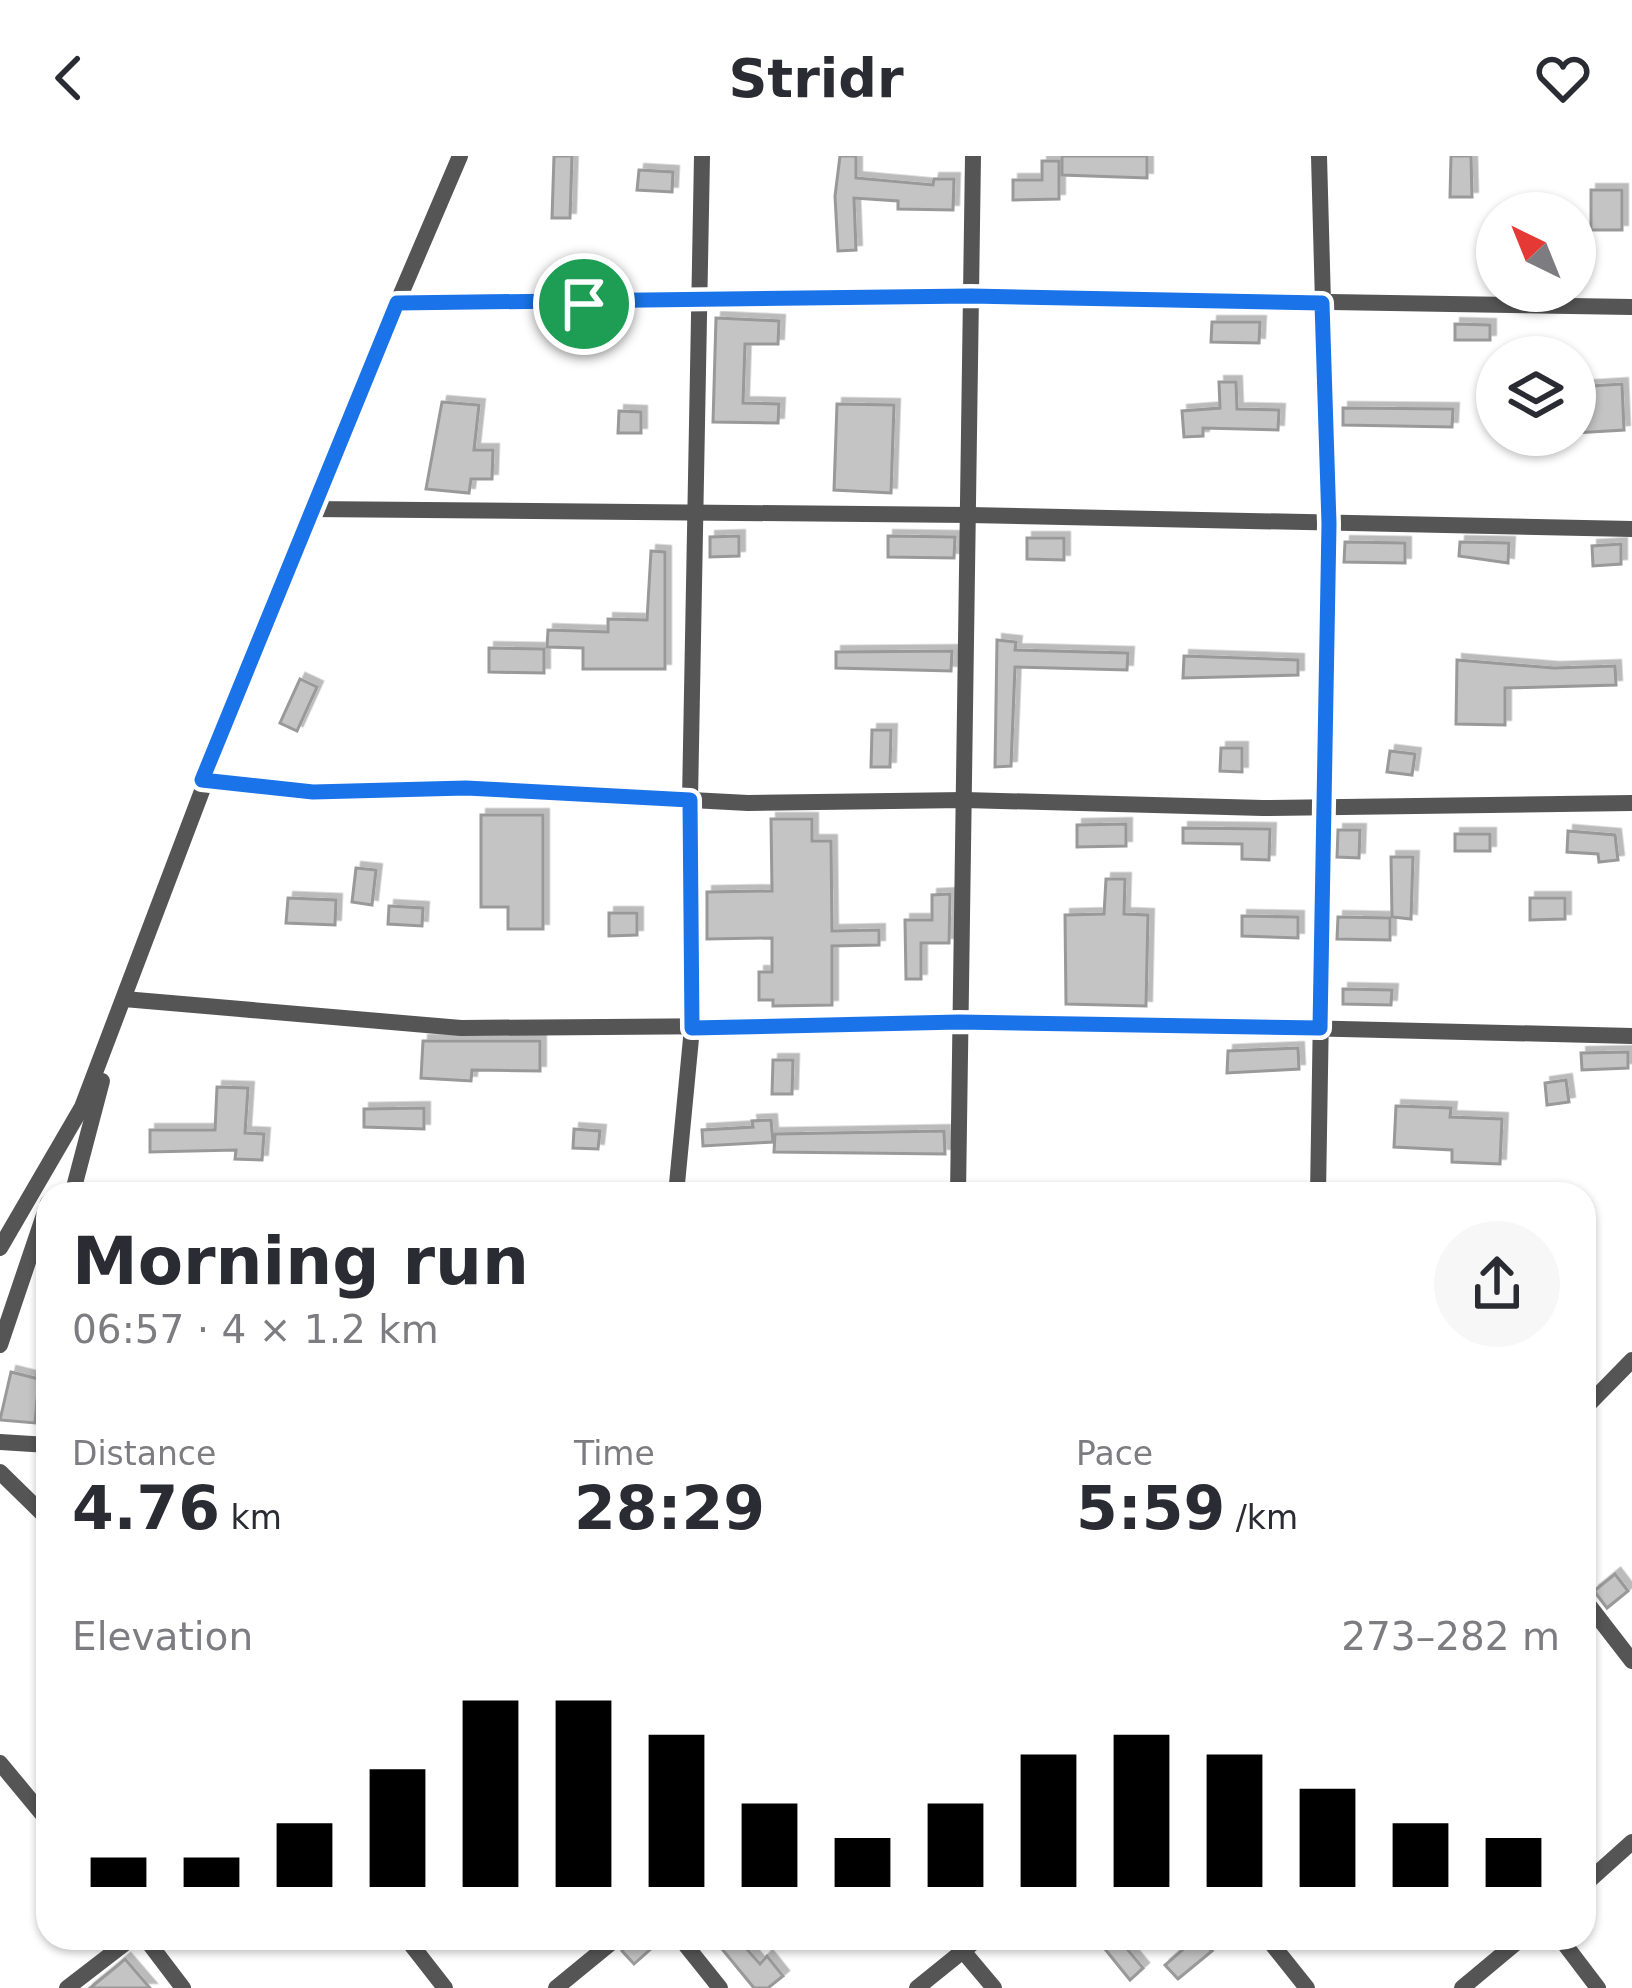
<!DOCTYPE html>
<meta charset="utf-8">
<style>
:root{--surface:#fff;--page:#f7f7f7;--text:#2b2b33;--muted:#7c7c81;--accent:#000}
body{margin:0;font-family:"DejaVu Sans",sans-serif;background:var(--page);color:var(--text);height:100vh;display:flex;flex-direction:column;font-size:45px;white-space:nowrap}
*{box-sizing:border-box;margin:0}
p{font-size:39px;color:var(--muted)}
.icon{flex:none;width:66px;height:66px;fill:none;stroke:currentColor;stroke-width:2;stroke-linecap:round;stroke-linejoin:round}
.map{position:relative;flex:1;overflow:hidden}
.sheet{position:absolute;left:36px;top:1026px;width:1560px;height:768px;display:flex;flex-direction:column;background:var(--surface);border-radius:36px;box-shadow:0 3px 9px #0004}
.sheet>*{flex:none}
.needle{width:78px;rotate:317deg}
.buttons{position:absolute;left:1476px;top:36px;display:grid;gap:24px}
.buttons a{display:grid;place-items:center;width:120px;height:120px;border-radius:50%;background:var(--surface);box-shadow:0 3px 9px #0004;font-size:60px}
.pin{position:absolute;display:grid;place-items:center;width:102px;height:102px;color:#fff;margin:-51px;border:6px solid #fff;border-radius:50%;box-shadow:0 3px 12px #0007}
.round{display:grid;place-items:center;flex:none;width:126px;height:126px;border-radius:63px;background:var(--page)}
.overview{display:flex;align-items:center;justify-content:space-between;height:204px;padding:0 36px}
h1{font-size:66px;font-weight:600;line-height:90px}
.stats{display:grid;grid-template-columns:repeat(3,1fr);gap:18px;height:204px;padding:12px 36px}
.stats div{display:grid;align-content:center}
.stats b{font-size:60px;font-weight:600}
.stats small{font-size:33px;font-weight:400}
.stats p{font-size:33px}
.chart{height:336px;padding:24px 36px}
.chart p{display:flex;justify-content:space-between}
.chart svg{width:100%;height:216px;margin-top:12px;stroke:var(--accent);stroke-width:6}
header{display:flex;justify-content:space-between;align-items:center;height:156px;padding:0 36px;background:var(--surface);font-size:54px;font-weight:600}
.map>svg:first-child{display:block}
.building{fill:#c4c4c4;stroke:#999;stroke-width:3;filter:url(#shadow)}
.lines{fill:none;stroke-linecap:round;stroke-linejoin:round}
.minor{stroke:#555;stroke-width:16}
.route-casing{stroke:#fff;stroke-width:24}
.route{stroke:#1a73e8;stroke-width:15}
</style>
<header><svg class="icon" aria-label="back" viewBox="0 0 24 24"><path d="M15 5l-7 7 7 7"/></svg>Stridr<svg class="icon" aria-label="heart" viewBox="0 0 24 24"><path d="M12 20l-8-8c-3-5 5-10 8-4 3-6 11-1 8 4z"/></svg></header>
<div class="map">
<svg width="1632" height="1832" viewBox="0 0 1632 1832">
<defs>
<filter id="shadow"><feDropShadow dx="5.5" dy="-5.5" stdDeviation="0" flood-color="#0004"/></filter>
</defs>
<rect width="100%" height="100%" fill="#fff"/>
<g class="building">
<path d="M554,0H572L570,62H552Z"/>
<path d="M840,0H856V22L933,29L934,23H954L953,54L898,53V45L854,42L856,94L838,95L835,40Z"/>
<path d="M1062,0H1147V22L1062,19Z"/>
<path d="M1451,0H1471L1472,41H1450Z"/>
<path d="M1042,5H1059V43L1013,44V24H1042Z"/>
<path d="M639,14L673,16L672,36L637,34Z"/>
<rect x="1591" y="34" width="31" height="40"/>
<path d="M716,162L779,165L778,188H745L743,247L779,248L778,267L713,266Z"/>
<path d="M1212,166H1260L1259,187L1211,186Z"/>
<path d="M1455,168L1490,169V184H1455Z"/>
<path d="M1219,226H1236L1237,253L1279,254L1278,274L1203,272V280L1184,281L1182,255L1220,252Z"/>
<path d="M1622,228L1624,274L1575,277V231Z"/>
<path d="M442,246L479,249L474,294H493L492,323H471L469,337L426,333Z"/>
<path d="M837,248L894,249L891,337L834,334Z"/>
<path d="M1343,252L1453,253L1452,271L1343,269Z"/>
<path d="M619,255L641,256V277H618Z"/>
<path d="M739,380V400L710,401V381Z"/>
<path d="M888,380L955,381L954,402L888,401Z"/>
<path d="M1027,382H1064V404L1027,403Z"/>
<path d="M1345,386L1405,387V407L1344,406Z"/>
<path d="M1460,386L1509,387L1508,407L1459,400Z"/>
<path d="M1621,388V408L1593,410L1592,390Z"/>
<path d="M651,395L665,396V513H583V492L547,491L548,474L608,476V463L647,464Z"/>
<path d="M997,484L1016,486L1015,494L1128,497L1127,514L1015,511L1011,610L995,611Z"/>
<path d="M489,492L544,493V517L489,516Z"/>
<path d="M952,495L951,515L836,512V496Z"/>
<path d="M1184,500L1298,504V519L1183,522Z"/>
<path d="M1457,504L1554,512L1615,510L1616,529L1505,532V569L1456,568Z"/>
<path d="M300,523L317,531L297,575L280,567Z"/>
<path d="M872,574H891L890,611H871Z"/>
<path d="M1221,592H1242V616L1220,615Z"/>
<path d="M1390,595L1415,598L1412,619L1387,616Z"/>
<path d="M481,659H543V773H508V751H481Z"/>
<path d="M771,663H812V685H831L832,775L879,774V789L832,790V849L773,850V844H759V816H772V782L707,783V736L772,735Z"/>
<path d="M1126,668V690L1077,691V669Z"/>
<path d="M1183,672L1270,673L1269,704L1242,703V688L1183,687Z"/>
<path d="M1338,674H1360L1359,702L1337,701Z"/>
<path d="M1568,675L1615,679L1618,704L1599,706L1598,698L1567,696Z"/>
<rect x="1455" y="678" width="35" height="17"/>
<path d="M1391,701H1413L1411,763L1392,761Z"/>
<path d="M356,712L376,714L372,749L352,746Z"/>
<path d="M1106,723H1125L1124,758L1148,759L1146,850L1066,848L1065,759L1104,758Z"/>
<path d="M950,738L949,787H921V823H906L905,764H932V739Z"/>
<path d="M288,742L336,744L335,769L286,767Z"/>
<path d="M1530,742H1565V763L1530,764Z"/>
<path d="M389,750L423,752L422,770L388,768Z"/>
<path d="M609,757H637V779L609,780Z"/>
<path d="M1242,760L1298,761V782L1242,780Z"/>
<path d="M1338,761L1390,762V784L1337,783Z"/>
<path d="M1343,833L1392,834L1391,849L1343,848Z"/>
<path d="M423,885H540V915L472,914L471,925L421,922Z"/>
<path d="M1298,892L1299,913L1227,917L1228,895Z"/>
<path d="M1628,896V912L1582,914L1581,897Z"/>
<path d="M773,904H793L792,938H772Z"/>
<path d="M1566,924L1569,946L1547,949L1545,927Z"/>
<path d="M217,931L248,932L245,977L264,978L262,1004L235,1003L236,994L150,996V974H215Z"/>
<path d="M1396,950L1451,952L1450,961L1502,963L1500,1008L1452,1006V994L1394,991Z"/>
<path d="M424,952V973L364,971V953Z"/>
<path d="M771,964L773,986L703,990L702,974L753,971L752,965Z"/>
<path d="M574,973L600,975L598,993L573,992Z"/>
<path d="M944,975L945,998L774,996L775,978Z"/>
<path d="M11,1216L39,1223L35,1267L0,1264Z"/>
<path d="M1615,1418L1628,1435L1607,1452L1594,1435Z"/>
<path d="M633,1782H663L634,1808L622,1795Z"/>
<path d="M713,1782H737L760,1808L767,1800L783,1820L768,1832H754Z"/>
<path d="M1096,1782H1118L1143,1812L1130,1824Z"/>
<path d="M1196,1782L1212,1795L1178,1823L1165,1809Z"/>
<path d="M125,1803L150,1832H90L117,1810Z"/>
</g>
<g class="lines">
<g class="minor">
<path d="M397,147L971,140L1632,151"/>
<path d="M309,353L969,359L1632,373"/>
<path d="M202,624L313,636L466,632L748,647L965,644L1263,652L1632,647"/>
<path d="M124,843L461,872L1100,867L1632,880"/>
<path d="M67,1038L73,1035L102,925"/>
<path d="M676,1038L692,872L690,644L702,0"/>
<path d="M958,1038L973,0"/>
<path d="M1318,1038L1329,368L1319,0"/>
<path d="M0,1092L82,951L309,353L460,0"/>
<path d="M0,1189L48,1047"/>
<path d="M1584,1253L1632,1204"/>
<path d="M0,1286L48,1289"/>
<path d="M0,1316L48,1363"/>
<path d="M1584,1443L1632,1505"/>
<path d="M0,1607L48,1665"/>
<path d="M1584,1729L1632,1686"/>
<path d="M145,1782L183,1832"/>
<path d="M406,1782L445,1832"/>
<path d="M680,1782L720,1832"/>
<path d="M952,1782L994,1832"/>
<path d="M1267,1782L1307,1832"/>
<path d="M1560,1782L1598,1832"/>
<path d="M67,1832L132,1782"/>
<path d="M556,1832L617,1782"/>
<path d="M917,1832L979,1782"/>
<path d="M1462,1832L1522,1782"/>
</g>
</g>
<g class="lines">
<g class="route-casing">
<path id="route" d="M971,140L1322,147L1329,368L1320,872L959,866L692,872L690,644L466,632L313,636L202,624L397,147Z"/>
</g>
<use href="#route" class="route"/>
</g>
</svg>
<div class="buttons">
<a><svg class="needle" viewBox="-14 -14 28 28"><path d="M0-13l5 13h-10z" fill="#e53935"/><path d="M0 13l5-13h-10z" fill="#7c7c81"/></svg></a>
<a><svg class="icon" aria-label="layers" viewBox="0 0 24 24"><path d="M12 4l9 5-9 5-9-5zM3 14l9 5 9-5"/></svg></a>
</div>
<div class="pin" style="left:584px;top:148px;background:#1e9e55"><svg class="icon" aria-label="arrive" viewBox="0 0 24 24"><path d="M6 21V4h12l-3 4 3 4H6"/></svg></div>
<section class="sheet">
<div class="overview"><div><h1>Morning run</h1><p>06:57 · 4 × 1.2 km</p></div><a class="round"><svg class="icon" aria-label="share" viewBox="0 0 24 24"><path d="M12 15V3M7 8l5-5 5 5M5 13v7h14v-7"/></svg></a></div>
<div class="stats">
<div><p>Distance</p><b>4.76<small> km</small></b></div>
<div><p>Time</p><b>28:29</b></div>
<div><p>Pace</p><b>5:59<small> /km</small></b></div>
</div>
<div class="chart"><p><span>Elevation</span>273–282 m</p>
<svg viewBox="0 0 160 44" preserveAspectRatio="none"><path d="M5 44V38M15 44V38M25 44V31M35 44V20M45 44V6M55 44V6M65 44V13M75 44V27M85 44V34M95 44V27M105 44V17M115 44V13M125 44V17M135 44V24M145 44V31M155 44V34"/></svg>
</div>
</section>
</div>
